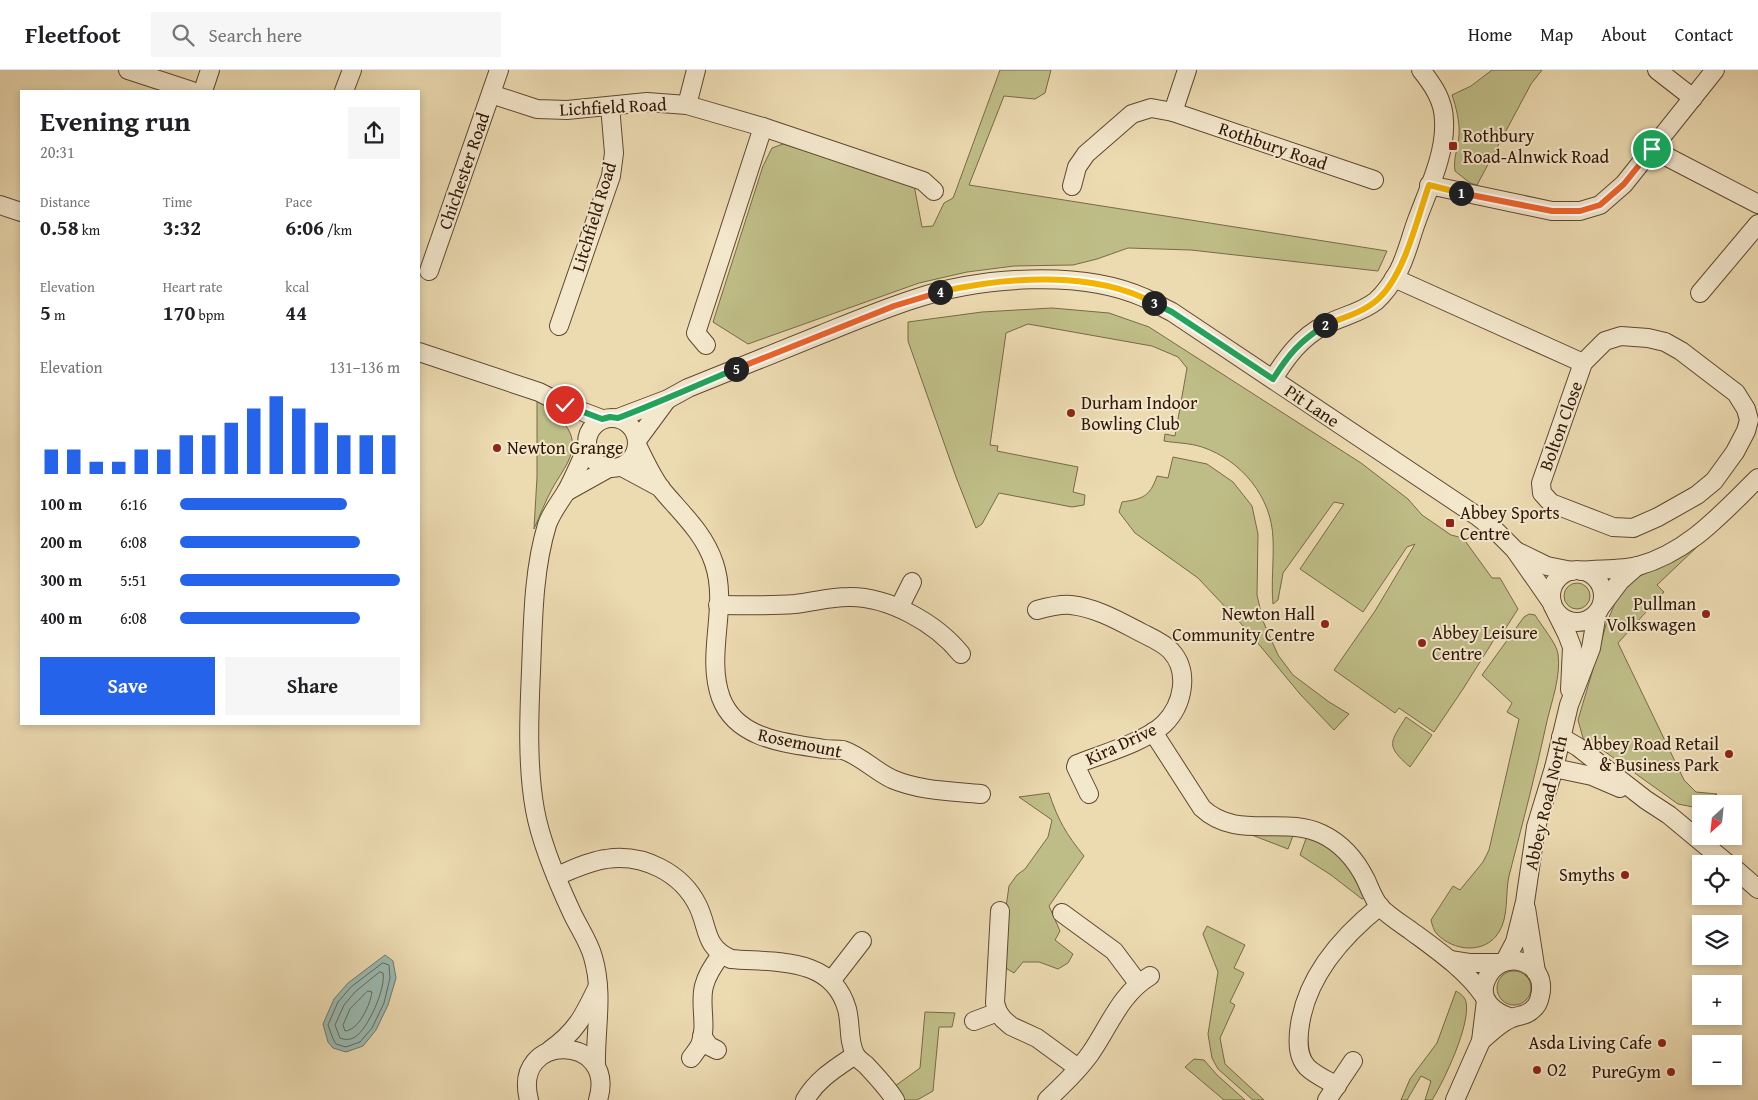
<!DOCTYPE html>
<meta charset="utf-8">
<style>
:root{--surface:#fff;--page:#f6f6f6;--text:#202124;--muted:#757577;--line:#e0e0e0;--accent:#2563eb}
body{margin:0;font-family:"Gentium Book Plus",serif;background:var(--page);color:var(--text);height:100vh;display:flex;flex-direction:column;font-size:19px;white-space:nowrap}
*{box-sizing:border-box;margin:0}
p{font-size:16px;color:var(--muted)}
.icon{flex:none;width:28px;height:28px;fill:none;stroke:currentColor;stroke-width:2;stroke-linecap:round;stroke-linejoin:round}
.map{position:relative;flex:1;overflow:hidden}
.details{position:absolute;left:20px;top:20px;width:400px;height:635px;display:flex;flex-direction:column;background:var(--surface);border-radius:0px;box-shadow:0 2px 8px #0003}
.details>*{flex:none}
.needle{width:32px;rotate:207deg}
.fabs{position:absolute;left:1692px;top:725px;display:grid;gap:10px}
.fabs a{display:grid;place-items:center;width:50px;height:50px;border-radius:0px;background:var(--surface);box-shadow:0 2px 8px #0003;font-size:25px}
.pin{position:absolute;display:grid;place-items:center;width:42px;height:42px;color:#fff;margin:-21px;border:2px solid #fff;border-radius:50%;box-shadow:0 1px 5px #0007}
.km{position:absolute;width:25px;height:25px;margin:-12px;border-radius:50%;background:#222;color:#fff;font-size:14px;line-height:25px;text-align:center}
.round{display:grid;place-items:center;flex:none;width:52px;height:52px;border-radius:0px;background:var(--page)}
.summary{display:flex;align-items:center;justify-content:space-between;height:85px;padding:0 20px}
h1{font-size:28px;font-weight:700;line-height:38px}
.figures{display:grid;grid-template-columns:repeat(3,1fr);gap:8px;height:85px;padding:5px 20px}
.figures div{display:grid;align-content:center}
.figures b{font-size:21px;font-weight:700}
.figures small{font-size:14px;font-weight:400}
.figures p{font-size:14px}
.chart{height:140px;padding:10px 20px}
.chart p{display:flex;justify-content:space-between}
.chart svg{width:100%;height:90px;margin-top:5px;stroke:var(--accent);stroke-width:6}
.primary-button{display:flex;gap:10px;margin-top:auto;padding:10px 20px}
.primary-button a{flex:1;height:58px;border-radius:0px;background:var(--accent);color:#fff;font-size:20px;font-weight:700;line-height:58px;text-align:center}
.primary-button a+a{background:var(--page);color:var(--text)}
ul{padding:0 20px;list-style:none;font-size:16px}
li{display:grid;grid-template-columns:80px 60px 1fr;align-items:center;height:38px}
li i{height:12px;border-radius:6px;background:var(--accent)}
header{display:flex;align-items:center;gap:30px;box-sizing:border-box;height:70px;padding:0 25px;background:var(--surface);border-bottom:1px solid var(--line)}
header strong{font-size:24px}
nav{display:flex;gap:28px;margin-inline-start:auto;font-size:18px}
.search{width:350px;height:45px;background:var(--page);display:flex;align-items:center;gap:12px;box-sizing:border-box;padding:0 18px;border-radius:0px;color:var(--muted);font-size:19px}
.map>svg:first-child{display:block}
.green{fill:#bfbd87;stroke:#786a46}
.water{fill:#9abab2;stroke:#70796c}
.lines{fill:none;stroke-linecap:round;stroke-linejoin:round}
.shore{stroke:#65685b;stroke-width:1}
.minor-casing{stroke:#5f482f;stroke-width:20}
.minor{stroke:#f3e7cc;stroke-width:18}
.split-1-casing{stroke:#fff;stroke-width:10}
.split-2-casing{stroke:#fff;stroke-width:10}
.split-3-casing{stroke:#fff;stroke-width:10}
.split-4-casing{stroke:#fff;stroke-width:10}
.split-5-casing{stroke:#fff;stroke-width:10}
.split-6-casing{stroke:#fff;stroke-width:10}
.split-1{stroke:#f0652b;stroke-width:6}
.split-2{stroke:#f5b400;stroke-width:6}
.split-3{stroke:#22a559;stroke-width:6}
.split-4{stroke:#f5b400;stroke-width:6}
.split-5{stroke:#f0652b;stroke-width:6}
.split-6{stroke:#22a559;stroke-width:6}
.poi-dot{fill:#8f2418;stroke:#f3e7cc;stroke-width:2}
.labels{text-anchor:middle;stroke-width:4;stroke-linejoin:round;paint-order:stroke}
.street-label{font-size:18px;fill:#301704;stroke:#f3e7cc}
.poi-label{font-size:18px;fill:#301704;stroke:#f3e7cc;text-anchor:start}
</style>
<header>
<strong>Fleetfoot</strong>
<div class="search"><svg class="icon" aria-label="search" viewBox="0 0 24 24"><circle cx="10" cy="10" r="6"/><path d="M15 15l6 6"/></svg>Search here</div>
<nav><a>Home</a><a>Map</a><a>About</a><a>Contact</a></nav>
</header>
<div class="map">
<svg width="1758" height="1030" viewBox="0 0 1758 1030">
<rect width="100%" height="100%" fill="#ecdab1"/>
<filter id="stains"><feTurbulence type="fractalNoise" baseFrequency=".004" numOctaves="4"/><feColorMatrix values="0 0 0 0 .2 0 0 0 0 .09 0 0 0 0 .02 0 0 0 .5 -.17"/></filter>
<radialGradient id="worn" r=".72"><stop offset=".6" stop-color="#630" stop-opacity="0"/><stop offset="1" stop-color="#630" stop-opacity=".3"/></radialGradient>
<g class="green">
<path d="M1000,0H1051L1045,23L1035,29L1004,26L969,115L1387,181L1378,201L1191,180L1128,178L1097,189L1073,195L1014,196L967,202L919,213L748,274L713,252L763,96L772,78L783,74L914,115L922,157L933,156L944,133L953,128L955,123Z"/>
<path d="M1492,0H1542L1531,14L1477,115L1470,113L1455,101C1453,89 1458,78 1459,65C1460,52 1456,37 1452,25L1471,16Z"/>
<path d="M1052,238L1109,243L1149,257L1361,393L1408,429L1422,445L1451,465L1463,468L1492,508H1500L1518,539L1498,570L1495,568L1463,619L1434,662L1399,638L1395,643L1334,600L1375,541L1415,474L1407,477L1363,542L1300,499L1344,434L1334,432L1283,503L1278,530L1273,534C1271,512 1274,491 1273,469C1272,427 1241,390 1202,377C1190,373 1176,373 1164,371L1165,364L1175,366L1187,298L1178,287L1152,276L1028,254L1006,263L990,375L998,376L997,381L1078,397L1073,422L1085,425L1084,435L1072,437L999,423L982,454L976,458L956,407L908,271V252L982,242Z"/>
<path d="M537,331C548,336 556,343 564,353C584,378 564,397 552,419C545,432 540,445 534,459L537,407Z"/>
<path d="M1173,387L1207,394L1233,412L1252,436L1258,464L1257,525L1263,551L1278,585L1293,605L1329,632L1349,644L1334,660L1300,624L1247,560L1198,508L1135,463L1119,442L1122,432C1142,429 1150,427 1157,406L1168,408Z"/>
<path d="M1698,476L1657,515L1664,522L1618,573L1684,710L1696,722L1717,724L1693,737L1678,734L1597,676L1594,682L1583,668L1578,650L1606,555L1617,528L1630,511Z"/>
<circle cx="1577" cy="526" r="13"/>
<path d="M1529,544L1535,545C1541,555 1557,574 1558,584C1561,606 1552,630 1547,651C1536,703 1522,755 1509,806C1505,824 1509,846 1499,862C1485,885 1453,881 1437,864C1434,861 1432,855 1431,850L1453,816L1460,820L1483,792L1489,780L1519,649L1507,642L1512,633L1482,605L1524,547Z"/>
<path d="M1406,647L1432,665L1410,697C1385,675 1390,673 1406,647Z"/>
<path d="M1049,723C1058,750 1066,764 1084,786L1049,836L1060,861L1055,870L1073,884L1068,893L1058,899L1039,892H1023L1014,903L1004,897L1006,837L1009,816L1017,805L1025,799L1048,767L1052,750L1019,727Z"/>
<path d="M1244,762L1294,763L1288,779Z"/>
<path d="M1307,766C1343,783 1348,793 1364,828L1362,829L1331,805L1300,785Z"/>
<path d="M1207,856L1245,875L1234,898L1244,903L1230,932L1235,935L1220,968L1225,994L1264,1030H1253L1218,999L1212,988L1208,964L1218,902L1203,864Z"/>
<circle cx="1514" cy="918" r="17"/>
<path d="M1456,921C1461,924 1465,927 1466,932C1471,954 1444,1011 1432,1030H1425L1431,1011L1421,1006L1407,1030H1401L1410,1009L1437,973Z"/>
<path d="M925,942L955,943L952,957H939L933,1021L917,1030H904L895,1016L920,998Z"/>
<path d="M1194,989L1204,990L1217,1005L1245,1030H1224L1185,997Z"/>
</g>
<path class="water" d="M385,885L393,891L396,908L388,935L376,960L363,976L346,982L333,978L328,972L323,954L334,929L348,913Z"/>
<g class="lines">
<g class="shore">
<path d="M383,893L389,895L390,908L384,933L372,958L360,972L346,977L336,974L333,969L328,955L338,932L351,917Z"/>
<path d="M380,902L383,903C386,918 368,959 355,967C350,970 345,970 340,968L335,955L344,935L355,922Z"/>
<path d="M368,921L372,922C370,935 359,960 345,961L343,955L350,939Z"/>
</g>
<g class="minor-casing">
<g id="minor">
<path d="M128,0L192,21"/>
<path d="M1657,0L1693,28"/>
<path d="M203,21L210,0"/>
<path d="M344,21L352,0"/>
<path d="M491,24L537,39L567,40L647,32L687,35L763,57L923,111L934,121"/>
<path d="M687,35L696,0"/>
<path d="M1173,42L1187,0"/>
<path d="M1652,79L1758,134"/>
<path d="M1429,115L1552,141H1580L1600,135L1624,114L1715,0"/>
<path d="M1072,116L1077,97L1086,84L1132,44L1151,38L1173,42L1374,110"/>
<path d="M0,135L21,142"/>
<path d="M429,201L499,0"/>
<path d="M1394,208L1583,293"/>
<path d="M1700,223L1758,154"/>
<path d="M559,256L611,106L614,83L610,36"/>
<path d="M1621,266L1648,268L1665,272L1681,281L1736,323L1746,339L1749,350L1746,361L1735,382L1714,411L1697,425L1658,447L1633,458L1613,457L1551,433L1542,423L1541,413L1583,293L1605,271Z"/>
<path d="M706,275L696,263L763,57"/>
<path d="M419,282L539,322L565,335L602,349"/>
<path d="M1273,309C1286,288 1301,267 1325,255C1342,246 1361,243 1376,231C1385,223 1393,211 1399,200C1407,184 1411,166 1417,150C1428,120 1446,83 1444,51C1444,31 1433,15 1421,0"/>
<circle cx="612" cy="373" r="25"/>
<path d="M618,348L668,329L688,318C733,300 777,282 822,264C852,252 883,239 914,229C980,207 1081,199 1145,228C1155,232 1163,238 1172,242L1477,446L1496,461L1515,480L1552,533"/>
<path d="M638,369L666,331"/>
<path d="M638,377C645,391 652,407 662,420C682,444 704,463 714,493C729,537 705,584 721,628C737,670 787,673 824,679C830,680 837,679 843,680C861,686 875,701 892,709C920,721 951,721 981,724"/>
<path d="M587,378C580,392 574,408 566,422C559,433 551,443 547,455C533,501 533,552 531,601C529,646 527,696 535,740C541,773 558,813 572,843C579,858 589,872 593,887C604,925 595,959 596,996"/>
<path d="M622,397L661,418"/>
<path d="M566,422L609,398"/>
<path d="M1516,481L1547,496L1572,501"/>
<circle cx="1577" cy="526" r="26"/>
<path d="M1581,501C1597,499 1623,500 1638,496C1689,482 1722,443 1758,408"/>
<path d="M718,535C744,535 769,536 795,534C813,532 830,527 848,527C888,526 936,553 961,584"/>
<path d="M1602,535L1620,511L1637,496"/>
<path d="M899,538L912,512"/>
<path d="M1037,540C1048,537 1060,534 1071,535C1097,538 1119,551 1142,563C1152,568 1164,573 1171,581C1190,602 1183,635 1164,654C1145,672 1102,684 1077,694L1076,697L1089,724"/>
<path d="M1556,542L1567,564L1572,577L1570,620"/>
<path d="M1153,662L1202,738C1237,771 1284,745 1322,764C1343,774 1356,790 1366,810C1370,819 1374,830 1380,837C1389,846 1400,853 1410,860C1437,880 1465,899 1484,926"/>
<path d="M1561,667L1578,677L1646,730L1669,745L1728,794"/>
<path d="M1554,698L1592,706L1620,718"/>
<path d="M1734,798L1758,819"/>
<path d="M556,806C572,800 589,791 606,789C643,783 682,803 698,836C709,859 704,877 731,889C775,893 832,886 847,939C851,953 848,971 855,984C857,988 862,992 866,995C876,1006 887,1017 895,1030"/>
<path d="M1526,838L1536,902"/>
<path d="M1000,841L995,933L998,942L1003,949L1011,956L1037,968L1078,998"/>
<path d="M1062,843L1114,881L1138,913"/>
<path d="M1450,890L1469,893H1499"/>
<path d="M1505,891L1515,872L1525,832L1536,757L1554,698L1569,635L1591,578L1597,543"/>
<path d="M831,911L862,871"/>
<path d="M974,951L998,942"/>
<path d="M702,966L709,976L717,980"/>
<path d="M1481,971C1490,963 1501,952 1512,948C1519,945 1527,946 1533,939C1537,936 1539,931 1540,926C1549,890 1500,876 1486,910C1477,930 1495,943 1512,948"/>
<path d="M550,980C577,961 584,945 598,916"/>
<path d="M691,988C694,984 698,979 700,975C708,956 699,935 704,916C707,904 714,894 721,885"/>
<path d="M1337,1016C1327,1010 1315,1005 1307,997C1298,987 1298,974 1299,962C1304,909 1340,868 1380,836"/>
<path d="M529,1030C511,961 618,964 598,1030"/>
<path d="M805,1030C817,1009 836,998 855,985"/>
<path d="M1047,1030C1062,1016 1078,1001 1090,984C1109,957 1120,924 1150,906"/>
<path d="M1327,1030L1353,991"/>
<path d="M1455,1030L1481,971L1486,930"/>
</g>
</g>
<use href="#minor" class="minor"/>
</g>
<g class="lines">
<g class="split-1-casing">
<path id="split-1" d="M1461,123L1552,141H1580L1600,135L1624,114L1652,79"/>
</g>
<g class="split-2-casing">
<path id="split-2" d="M1325,255C1342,248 1362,243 1377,230C1404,207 1417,149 1429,115L1461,123"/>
</g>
<g class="split-3-casing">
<path id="split-3" d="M1154,233L1172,242L1273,309C1289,284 1299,272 1325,255"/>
</g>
<g class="split-4-casing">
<path id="split-4" d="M940,222C1005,207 1093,200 1154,233"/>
</g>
<g class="split-5-casing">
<path id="split-5" d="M736,299L894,236L940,222"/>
</g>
<g class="split-6-casing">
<path id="split-6" d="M565,335L602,349L610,347L618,348C658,333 697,315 736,299"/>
</g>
<use href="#split-1" class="split-1"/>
<use href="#split-2" class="split-2"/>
<use href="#split-3" class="split-3"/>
<use href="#split-4" class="split-4"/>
<use href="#split-5" class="split-5"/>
<use href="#split-6" class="split-6"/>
</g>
<g class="poi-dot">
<rect x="1448" y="71" width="10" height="10" rx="2.5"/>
<circle cx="1071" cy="343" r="5"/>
<circle cx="497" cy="378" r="5"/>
<rect x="1445" y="448" width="10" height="10" rx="2.5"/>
<circle cx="1706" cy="544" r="5"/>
<circle cx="1325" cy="554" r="5"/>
<circle cx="1422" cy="573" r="5"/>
<circle cx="1729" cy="684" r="5"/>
<circle cx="1625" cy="805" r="5"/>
<circle cx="1662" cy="973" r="5"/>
<circle cx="1537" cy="1000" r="5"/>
<circle cx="1671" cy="1002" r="5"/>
</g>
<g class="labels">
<g class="street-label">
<text transform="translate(613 37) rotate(-3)" y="6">Lichfield Road</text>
<text transform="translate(1273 76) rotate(19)" y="6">Rothbury Road</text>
<text transform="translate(464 101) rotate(-71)" y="6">Chichester Road</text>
<text transform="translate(594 147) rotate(-73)" y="6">Litchfield Road</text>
<text transform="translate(1312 336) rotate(34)" y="6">Pit Lane</text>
<text transform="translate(1561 356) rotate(-70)" y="6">Bolton Close</text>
<text transform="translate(800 673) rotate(12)" y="6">Rosemount</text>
<text transform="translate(1121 674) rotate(-25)" y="6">Kira Drive</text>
<text transform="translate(1546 733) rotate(-77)" y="6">Abbey Road North</text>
</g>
<g class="poi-label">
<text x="1463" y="72">Rothbury<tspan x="1463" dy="21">Road-Alnwick Road</tspan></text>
<text x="1081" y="339">Durham Indoor<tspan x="1081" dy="21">Bowling Club</tspan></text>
<text x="507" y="384">Newton Grange</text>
<text x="1460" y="449">Abbey Sports<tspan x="1460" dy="21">Centre</tspan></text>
<text x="1696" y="540" text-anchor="end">Pullman<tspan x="1696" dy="21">Volkswagen</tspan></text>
<text x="1315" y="550" text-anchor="end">Newton Hall<tspan x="1315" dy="21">Community Centre</tspan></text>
<text x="1432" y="569">Abbey Leisure<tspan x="1432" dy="21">Centre</tspan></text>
<text x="1719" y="680" text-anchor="end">Abbey Road Retail<tspan x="1719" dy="21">&amp; Business Park</tspan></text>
<text x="1615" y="811" text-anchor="end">Smyths</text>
<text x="1652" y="979" text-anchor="end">Asda Living Cafe</text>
<text x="1547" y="1006">O2</text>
<text x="1661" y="1008" text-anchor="end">PureGym</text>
</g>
</g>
<rect width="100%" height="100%" filter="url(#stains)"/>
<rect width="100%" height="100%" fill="url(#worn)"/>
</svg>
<div class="fabs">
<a><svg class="needle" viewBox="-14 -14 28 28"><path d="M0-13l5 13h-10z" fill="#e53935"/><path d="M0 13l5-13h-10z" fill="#757577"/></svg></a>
<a><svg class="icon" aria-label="locate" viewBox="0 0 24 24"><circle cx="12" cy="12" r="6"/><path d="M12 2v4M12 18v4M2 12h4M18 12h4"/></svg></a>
<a><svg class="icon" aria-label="layers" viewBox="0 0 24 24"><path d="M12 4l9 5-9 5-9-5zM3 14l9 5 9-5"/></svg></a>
<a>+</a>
<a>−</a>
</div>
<div class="pin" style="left:1652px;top:79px;background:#1e9e55"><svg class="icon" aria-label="arrive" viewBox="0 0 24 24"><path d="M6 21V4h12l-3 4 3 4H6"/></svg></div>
<div class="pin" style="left:565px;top:335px;background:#d93025"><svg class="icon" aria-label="check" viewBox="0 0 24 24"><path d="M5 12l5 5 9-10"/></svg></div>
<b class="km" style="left:1461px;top:123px">1</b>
<b class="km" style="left:1325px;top:255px">2</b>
<b class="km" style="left:1154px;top:233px">3</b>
<b class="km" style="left:940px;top:222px">4</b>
<b class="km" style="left:736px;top:299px">5</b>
<section class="details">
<div class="summary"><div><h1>Evening run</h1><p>20:31</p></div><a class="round"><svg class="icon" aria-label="share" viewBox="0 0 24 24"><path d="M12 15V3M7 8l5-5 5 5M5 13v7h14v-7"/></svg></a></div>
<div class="figures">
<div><p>Distance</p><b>0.58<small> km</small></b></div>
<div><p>Time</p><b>3:32</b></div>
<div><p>Pace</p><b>6:06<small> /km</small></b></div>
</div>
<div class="figures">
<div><p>Elevation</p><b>5<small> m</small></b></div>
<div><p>Heart rate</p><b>170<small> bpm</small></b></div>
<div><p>kcal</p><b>44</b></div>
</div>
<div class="chart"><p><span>Elevation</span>131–136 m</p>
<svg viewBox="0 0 160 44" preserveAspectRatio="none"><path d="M5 44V32M15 44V32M25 44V38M35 44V38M45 44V32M55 44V32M65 44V25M75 44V25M85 44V19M95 44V12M105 44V6M115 44V12M125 44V19M135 44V25M145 44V25M155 44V25"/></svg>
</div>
<ul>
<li><b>100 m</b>6:16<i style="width:76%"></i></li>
<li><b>200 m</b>6:08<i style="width:82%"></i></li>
<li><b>300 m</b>5:51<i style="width:100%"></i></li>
<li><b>400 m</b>6:08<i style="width:82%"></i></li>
</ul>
<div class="primary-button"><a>Save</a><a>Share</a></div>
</section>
</div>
